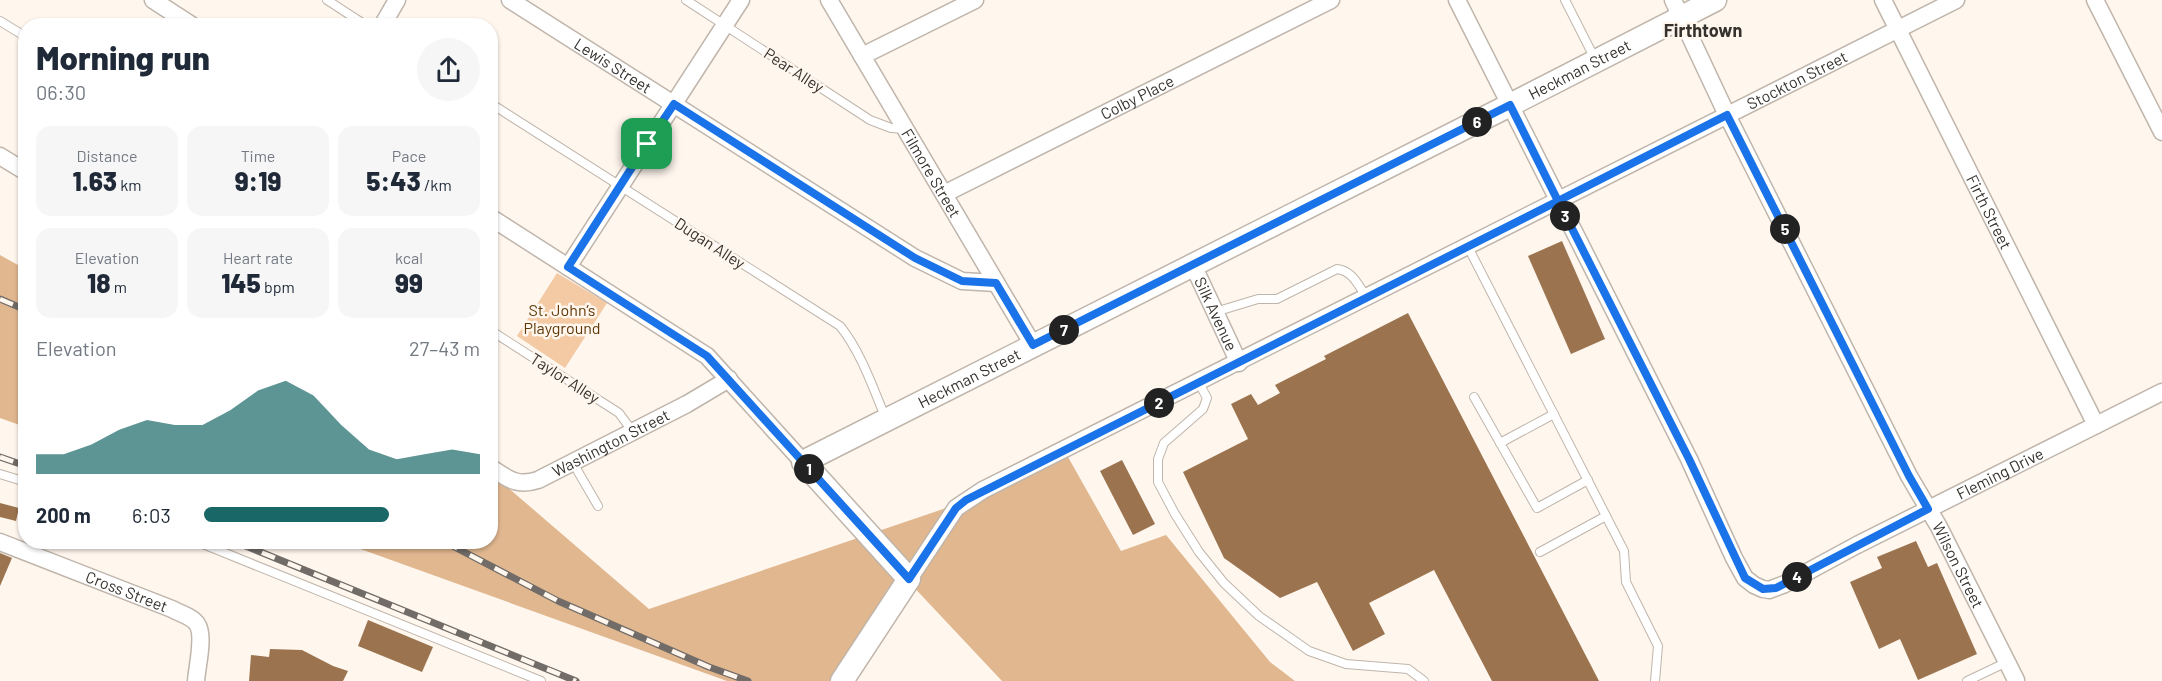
<!DOCTYPE html>
<meta charset="utf-8">
<style>
:root{--surface:#fff;--page:#f6f6f7;--text:#1f2937;--muted:#747a83;--accent:#1a6768}
body{margin:0;font-family:Barlow,sans-serif;background:var(--page);color:var(--text);height:100vh;display:flex;flex-direction:column;font-size:22px;white-space:nowrap}
*{box-sizing:border-box;margin:0}
p{font-size:20px;color:var(--muted)}
.icon{flex:none;width:33px;height:33px;fill:none;stroke:currentColor;stroke-width:2;stroke-linecap:round;stroke-linejoin:round}
.map{position:relative;flex:1;overflow:hidden}
.details{position:absolute;left:18px;top:18px;width:480px;height:531px;display:flex;flex-direction:column;background:var(--surface);border-radius:24px;box-shadow:0 2px 4px #0004}
.details>*{flex:none}
.pin{position:absolute;display:grid;place-items:center;width:51px;height:51px;color:#fff;margin:-26px;border-radius:12px;box-shadow:0 3px 9px #0006}
.km{position:absolute;width:30px;height:30px;margin:-15px;border-radius:50%;background:#222;color:#fff;font-size:16px;line-height:30px;text-align:center}
.round{display:grid;place-items:center;flex:none;width:63px;height:63px;border-radius:32px;background:var(--page)}
.head{display:flex;align-items:center;justify-content:space-between;height:102px;padding:0 18px}
h1{font-size:33px;font-weight:800;line-height:45px}
.figures{display:grid;grid-template-columns:repeat(3,1fr);gap:9px;height:102px;padding:6px 18px}
.figures div{display:grid;align-content:center;border-radius:15px;background:var(--page);text-align:center}
.figures b{font-size:26px;font-weight:800}
.figures small{font-size:16px;font-weight:400}
.figures p{font-size:16px}
.chart{height:168px;padding:12px 18px}
.chart p{display:flex;justify-content:space-between}
.chart svg{width:100%;height:108px;margin-top:6px;fill:var(--accent);opacity:.7}
ul{padding:0 18px;list-style:none;font-size:20px}
li{display:grid;grid-template-columns:96px 72px 1fr;align-items:center;height:45px}
li i{height:15px;border-radius:8px;background:var(--accent)}
.map>svg:first-child{display:block}
.green{fill:#f3caa4}
.forest{fill:#e0b78f}
.building{fill:#9b744f}
.lines{fill:none;stroke-linecap:round;stroke-linejoin:round}
.lane-casing{stroke:#bfb5ab;stroke-width:10}
.street-casing{stroke:#bfb5ab;stroke-width:19}
.secondary-casing{stroke:#bfb5ab;stroke-width:25}
.lane{stroke:#fff;stroke-width:8}
.street{stroke:#fff;stroke-width:16}
.secondary{stroke:#fff;stroke-width:22}
.rail-casing{stroke:#716c67;stroke-width:7}
.rail{stroke:#fff6ee;stroke-width:4.5;stroke-dasharray:14;stroke-linecap:butt}
.route-casing{stroke:#fff;stroke-width:12}
.route{stroke:#1a73e8;stroke-width:8}
.labels{text-anchor:middle;stroke-width:5;stroke-linejoin:round;paint-order:stroke}
.street-label{font-size:16px;fill:#35312d;stroke:#fff6ee}
.park-label{font-size:16px;fill:#5f3807;stroke:#fff6ee}
.neighbourhood-label{font-size:18px;font-weight:bold;fill:#35312d;stroke:#fff6ee}
</style>
<div class="map">
<svg width="2162" height="681" viewBox="0 0 2162 681">
<rect width="100%" height="100%" fill="#fff6ee"/>
<path class="green" d="M557,273L607,303L565,368L517,336Z"/>
<g class="forest">
<path d="M0,255L25,269V427L0,418Z"/>
<path d="M1068,457L1121,551L1166,535L1270,662L1295,681H1002L908,581L844,681H727L341,542H490L491,473L649,609L955,505Z"/>
</g>
<g class="building">
<path d="M1562,241L1605,339L1571,354L1528,256Z"/>
<path d="M1408,313L1599,681H1492L1434,570L1369,603L1385,634L1353,651L1317,582L1280,598L1224,558L1183,472L1248,439L1231,404L1251,394L1258,405L1280,393L1275,385L1326,359L1324,356Z"/>
<path d="M1122,460L1155,524L1133,535L1100,471Z"/>
<path d="M0,503L19,508L16,521L0,517Z"/>
<path d="M1916,541L1928,567L1937,563L1977,654L1918,680L1900,639L1879,649L1850,582L1882,568L1877,557Z"/>
<path d="M0,553L12,558L0,586Z"/>
<path d="M368,620L433,647L422,672L358,646Z"/>
<path d="M270,649L302,650L333,666L348,671L343,681H249L251,655L269,657Z"/>
</g>
<g class="lines">
<g class="lane-casing">
<g id="lane">
<path d="M327,0L367,26"/>
<path d="M686,0L870,120L891,128L906,129"/>
<path d="M1565,0L1595,59"/>
<path d="M0,21L26,37"/>
<path d="M490,103L840,326C861,352 873,388 886,419"/>
<path d="M1468,247L1624,551L1626,582L1658,646L1655,681"/>
<path d="M1215,312L1258,299H1277L1337,269C1353,271 1358,285 1367,298"/>
<path d="M490,330L619,413L633,432"/>
<path d="M1199,383L1207,398L1203,409L1164,443L1158,459V482L1175,514L1199,552L1224,583L1259,616L1309,651L1346,664L1408,669L1424,681"/>
<path d="M1474,397L1537,508L1588,480"/>
<path d="M1500,443L1554,414"/>
<path d="M573,463L598,506"/>
<path d="M0,474L26,482"/>
<path d="M198,542L541,681"/>
<path d="M1540,552L1606,516"/>
<path d="M1967,681L2007,662"/>
</g>
</g>
<g class="street-casing">
<g id="street">
<path d="M153,0L193,26"/>
<path id="s1" d="M510,0L915,258L962,281L996,283"/>
<path id="s2" d="M829,0L1033,345"/>
<path id="s3" d="M1457,0L1689,459L1734,558L1745,578L1754,585L1763,589L1769,590L1785,584L1857,545L2162,392"/>
<path id="s4" d="M1673,0L1727,115L1909,476L1939,527L2016,680"/>
<path id="s5" d="M1883,0L2096,425"/>
<path d="M2095,0L2162,132"/>
<path d="M382,26L397,0"/>
<path d="M862,56L975,0"/>
<path d="M0,156L26,172"/>
<path id="s6" d="M944,194L1331,0"/>
<path d="M490,217L707,356L803,462"/>
<path id="s7" d="M1193,265L1239,363"/>
<path d="M568,267L741,0"/>
<path id="s8" d="M490,467C508,479 517,487 538,480L687,404L729,379"/>
<path id="s9" d="M0,542L172,609C179,613 193,617 197,624C205,635 197,667 196,681"/>
<path id="s10" d="M909,579L956,508L983,490L1956,0"/>
</g>
</g>
<g class="secondary-casing">
<g id="secondary">
<path id="s11" d="M842,681L909,579L803,462L1510,105L1715,0"/>
</g>
</g>
<use href="#lane" class="lane"/>
<use href="#street" class="street"/>
<use href="#secondary" class="secondary"/>
<g class="rail-casing">
<g id="rail">
<path d="M0,299L26,310"/>
<path d="M0,457L26,466"/>
<path d="M236,542L576,681"/>
<path d="M445,542L558,601L709,667L748,681"/>
</g>
</g>
<use href="#rail" class="rail"/>
</g>
<g class="lines">
<g class="route-casing">
<path id="route" d="M647,144L568,267L707,356L909,579L956,508L966,500L1558,201L1689,459L1745,578L1763,589L1776,588L1928,509L1909,476L1727,115L1558,201L1510,105L1033,345L996,283L962,281L915,258L674,104L647,144"/>
</g>
<use href="#route" class="route"/>
</g>
<g class="labels">
<g class="street-label">
<text dy="6" stroke="none"><textPath href="#s1" startOffset="122">Lewis Street</textPath></text>
<text dy="6" stroke="none"><textPath href="#s11" startOffset="1150">Heckman Street</textPath></text>
<text transform="translate(794 70) rotate(33)" y="6">Pear Alley</text>
<text dy="6" stroke="none"><textPath href="#s10" startOffset="1029">Stockton Street</textPath></text>
<text dy="6" stroke="none"><textPath href="#s6" startOffset="216">Colby Place</textPath></text>
<text dy="6" stroke="none"><textPath href="#s2" startOffset="201">Filmore Street</textPath></text>
<text dy="6" stroke="none"><textPath href="#s5" startOffset="237">Firth Street</textPath></text>
<text transform="translate(710 243) rotate(33)" y="6">Dugan Alley</text>
<text dy="6" stroke="none"><textPath href="#s7" startOffset="54">Silk Avenue</textPath></text>
<text transform="translate(565 378) rotate(33)" y="6">Taylor Alley</text>
<text dy="6" stroke="none"><textPath href="#s11" startOffset="466">Heckman Street</textPath></text>
<text dy="6" stroke="none"><textPath href="#s8" startOffset="134">Washington Street</textPath></text>
<text dy="6" stroke="none"><textPath href="#s3" startOffset="932">Fleming Drive</textPath></text>
<text dy="6" stroke="none"><textPath href="#s4" startOffset="633">Wilson Street</textPath></text>
<text dy="6" stroke="none"><textPath href="#s9" startOffset="136">Cross Street</textPath></text>
</g>
<g class="park-label">
<text x="562" y="316">St. John’s<tspan x="562" dy="18">Playground</tspan></text>
</g>
<g class="neighbourhood-label">
<text x="1703" y="37">Firthtown</text>
</g>
</g>
</svg>
<div class="pin" style="left:647px;top:144px;background:#1e9e55"><svg class="icon" aria-label="arrive" viewBox="0 0 24 24"><path d="M6 21V4h12l-3 4 3 4H6"/></svg></div>
<b class="km" style="left:809px;top:469px">1</b>
<b class="km" style="left:1159px;top:403px">2</b>
<b class="km" style="left:1565px;top:216px">3</b>
<b class="km" style="left:1797px;top:577px">4</b>
<b class="km" style="left:1785px;top:229px">5</b>
<b class="km" style="left:1477px;top:122px">6</b>
<b class="km" style="left:1064px;top:330px">7</b>
<section class="details">
<div class="head"><div><h1>Morning run</h1><p>06:30</p></div><a class="round"><svg class="icon" aria-label="share" viewBox="0 0 24 24"><path d="M12 15V3M7 8l5-5 5 5M5 13v7h14v-7"/></svg></a></div>
<div class="figures">
<div><p>Distance</p><b>1.63<small> km</small></b></div>
<div><p>Time</p><b>9:19</b></div>
<div><p>Pace</p><b>5:43<small> /km</small></b></div>
</div>
<div class="figures">
<div><p>Elevation</p><b>18<small> m</small></b></div>
<div><p>Heart rate</p><b>145<small> bpm</small></b></div>
<div><p>kcal</p><b>99</b></div>
</div>
<div class="chart"><p><span>Elevation</span>27–43 m</p>
<svg viewBox="0 0 160 44" preserveAspectRatio="none"><path d="M0 44V36L10 36L20 32L30 26L40 22L50 24L60 24L70 18L80 10L90 6L100 12L110 24L120 34L130 38L140 36L150 34L160 36V44z"/></svg>
</div>
<ul>
<li><b>200 m</b>6:03<i style="width:67%"></i></li>
</ul>
</section>
</div>
